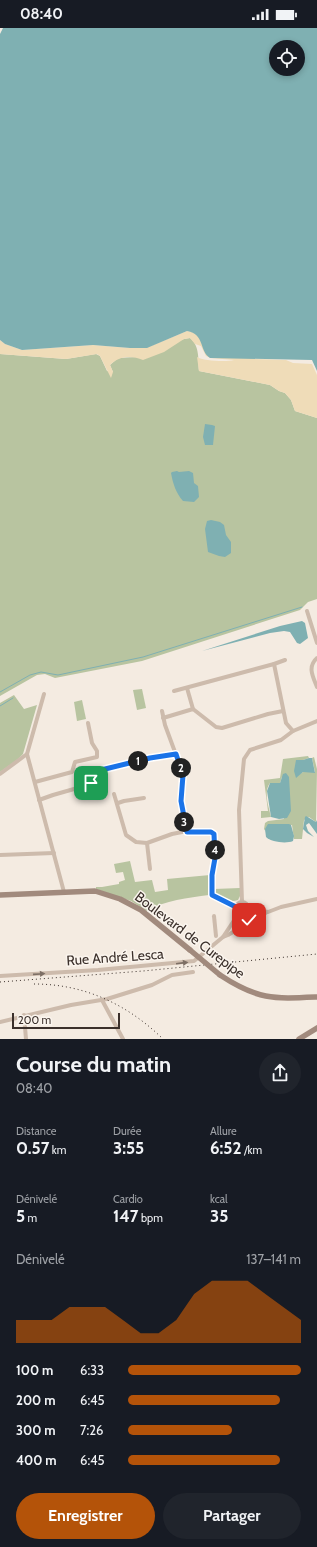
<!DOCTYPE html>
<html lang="fr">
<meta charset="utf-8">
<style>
:root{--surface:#171b24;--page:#20242c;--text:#f1f3f6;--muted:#9ea1a6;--accent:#b45309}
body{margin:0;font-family:Cabin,sans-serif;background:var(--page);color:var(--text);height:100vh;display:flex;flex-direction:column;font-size:15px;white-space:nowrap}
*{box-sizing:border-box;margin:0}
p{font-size:13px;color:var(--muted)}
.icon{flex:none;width:22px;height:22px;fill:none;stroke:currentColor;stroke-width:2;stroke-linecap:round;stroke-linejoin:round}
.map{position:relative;height:1011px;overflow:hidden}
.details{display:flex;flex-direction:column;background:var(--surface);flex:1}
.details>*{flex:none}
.tools{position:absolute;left:269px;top:12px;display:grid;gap:8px}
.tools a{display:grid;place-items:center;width:36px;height:36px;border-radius:50%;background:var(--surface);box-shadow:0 2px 6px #0003;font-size:20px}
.scale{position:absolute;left:12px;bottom:10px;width:108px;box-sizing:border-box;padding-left:4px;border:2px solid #3b302b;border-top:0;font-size:11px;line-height:14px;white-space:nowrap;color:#3b302b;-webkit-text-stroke:3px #fbf5ee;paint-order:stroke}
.pin{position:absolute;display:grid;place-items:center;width:34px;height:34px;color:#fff;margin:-17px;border-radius:8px;box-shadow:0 2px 6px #0006}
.km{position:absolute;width:20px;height:20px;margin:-10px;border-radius:50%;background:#222;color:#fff;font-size:11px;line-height:20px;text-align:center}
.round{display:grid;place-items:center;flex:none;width:42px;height:42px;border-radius:21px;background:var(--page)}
.overview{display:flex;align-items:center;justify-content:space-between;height:68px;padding:0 16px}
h1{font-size:22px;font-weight:700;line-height:30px}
.metrics{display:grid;grid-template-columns:repeat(3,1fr);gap:6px;height:68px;padding:4px 16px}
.metrics div{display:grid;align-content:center}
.metrics b{font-size:17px;font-weight:700}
.metrics small{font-size:11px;font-weight:400}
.metrics p{font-size:11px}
.chart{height:112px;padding:8px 16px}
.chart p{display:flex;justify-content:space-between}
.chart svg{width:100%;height:72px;margin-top:4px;fill:var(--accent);opacity:.7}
.action{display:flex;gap:8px;margin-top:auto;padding:8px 16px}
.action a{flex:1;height:46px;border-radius:24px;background:var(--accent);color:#fff;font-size:16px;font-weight:700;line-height:46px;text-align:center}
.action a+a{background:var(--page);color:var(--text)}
ul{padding:0 16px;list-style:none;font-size:13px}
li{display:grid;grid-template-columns:64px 48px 1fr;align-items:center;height:30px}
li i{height:10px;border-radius:5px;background:var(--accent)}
.status{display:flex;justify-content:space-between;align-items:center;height:28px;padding:0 20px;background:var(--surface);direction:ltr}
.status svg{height:11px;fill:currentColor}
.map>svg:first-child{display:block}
.green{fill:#b8c4a0}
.sand{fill:#efdcb8}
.water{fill:#7fb0b2;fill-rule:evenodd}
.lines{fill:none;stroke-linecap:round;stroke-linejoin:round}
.stream{stroke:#7fb0b2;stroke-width:1}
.street{stroke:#cdbbac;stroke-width:4}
.secondary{stroke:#a18a7d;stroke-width:5.5}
.rail{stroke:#3b302b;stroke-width:1;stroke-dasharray:1 3;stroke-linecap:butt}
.secondary-bridge{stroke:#a18a7d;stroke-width:5.5}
.oneway{fill:#7d6f65}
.route-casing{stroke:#fff;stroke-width:8}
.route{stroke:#1a73e8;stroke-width:5}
.labels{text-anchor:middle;stroke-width:3;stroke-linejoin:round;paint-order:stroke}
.street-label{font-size:14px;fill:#3b302b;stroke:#fbf5ee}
</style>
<div class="status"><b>08:40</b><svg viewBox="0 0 49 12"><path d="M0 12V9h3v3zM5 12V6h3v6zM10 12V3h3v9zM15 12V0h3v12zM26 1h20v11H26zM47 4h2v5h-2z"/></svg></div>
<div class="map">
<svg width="317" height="1011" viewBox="0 0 317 1011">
<rect width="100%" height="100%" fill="#f4ebe1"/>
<g class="green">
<path d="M190,310C200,318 198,332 199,343L270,357L279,363L285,365L291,372L295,383L317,390V571L308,574L300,582L142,633L55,650L45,646L37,647L0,668V326L66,331L96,326L100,328L107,343L113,344L110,337L118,330L136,329L184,311Z"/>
<path d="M142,661L146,680L137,682L133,662Z"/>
<path d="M14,667L24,681L37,677L23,726L17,732L0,744V675Z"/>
<path d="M82,672L86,691L77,693L74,674Z"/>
<path d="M308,728L309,730L303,732L300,746L303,744H315L312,730L314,729L317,741L316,794L309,789L304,792L302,811H294L292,797L265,801L266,804L264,801L265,795L268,793L284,791L282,749L280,755H270C263,764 269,779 271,789L261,790V783H268L264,752L280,750L283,731Z"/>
<path d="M130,833L135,854L152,852L155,864L168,862L167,851L210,847L209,867C188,870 165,872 147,883L131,873L96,861V859H102L119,856V854L125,852L123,844L116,845L114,836Z"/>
<path d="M240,860V868L238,872C229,875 221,870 214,865V861Z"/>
</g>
<path class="sand" d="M187,303L192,304L253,331L286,332L293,335L312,336L317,347V390L295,383L291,372L285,365L279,363L270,357L199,343L197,329C203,333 227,334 234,332L211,330L206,328L201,318L195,316L190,310L184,311L164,324L143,332C131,327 119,328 110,337L113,344L111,350L100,328L97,326L66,331L0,326V312L5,316L22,322L93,317L130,320H146Z"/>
<g class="water">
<path d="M3,0H317V343L312,332L210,330C199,323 205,306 187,303L147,320H130L93,317L22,322L5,316L0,312V6ZM276,19H298V41H276Z"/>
<path d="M205,396L212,397L215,398L213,417H205L203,409Z"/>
<path d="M177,443L179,444L189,443L193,445L194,455L198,458L199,469L194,474L183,473C176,465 173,456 171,445L172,444Z"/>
<path d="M211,492L220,494L224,497L226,507L231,514V525L225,529L219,528L208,524L205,501L207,493Z"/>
<path d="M302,593L305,595L308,610L300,616L297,615L290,604L284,603L270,605L202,623L280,598Z"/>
<path d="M309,730H312L315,745L303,744L296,750L294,743L296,732H303Z"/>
<path d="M286,745L289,749L291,783L287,790L279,791L271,789L267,763L270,755H280L283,746Z"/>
<path d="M306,788L316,794L317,792V806L309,795L306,797L308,803L314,809L307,805L303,801L305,789Z"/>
<path d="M268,796H289L291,797L294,808L293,813C286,816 271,814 266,809L265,801Z"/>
</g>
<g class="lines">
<g class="stream">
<path d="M0,664L30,647L41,644L58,647L143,629L302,579"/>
<path d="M0,678L13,670"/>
</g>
<g class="street">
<path d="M307,583L317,615"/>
<path d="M317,630C307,639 313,649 317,659"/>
<path d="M274,636L286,695L293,703"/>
<path d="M187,660L193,681"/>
<path d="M174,663L274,636L285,632"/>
<path d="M44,666L27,726L64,864"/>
<path d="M162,683L165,697L182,743L181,773L187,803"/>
<path d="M163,690L193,681L216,699L222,700L268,686L283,683"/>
<path d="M0,746L27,726"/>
<path d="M35,754L72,744L75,734L97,729V723L92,715L88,695"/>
<path d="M114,766L126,807L136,814L147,815L172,806L187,803L211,804L214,806L215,830L212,847V867L236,879"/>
<path d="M39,772L53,767L88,757L91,755L101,742L151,730L176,726"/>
<path d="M118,775L124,773L144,770"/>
<path d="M147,815L150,841"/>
<path d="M0,827L54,825"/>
<circle cx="242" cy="880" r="6"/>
<path d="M242,874L239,782L244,731L250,722L281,712L293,703L317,693"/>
<path d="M248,880L268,884L281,879L317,871"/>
<path d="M214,888L216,908"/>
<path d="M223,909L228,907L267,884"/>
<path d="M0,948L98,942L194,933L223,909L239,885"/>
<path d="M102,972L123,1011"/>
<path d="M24,987L26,1011"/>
<path d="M0,994L71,977L107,971L152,957L172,947L193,944"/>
</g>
<g class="secondary">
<path d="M0,867L95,863L120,871L141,882L190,922"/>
<path d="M220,947C258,972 273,971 317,969"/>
<path d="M299,1011L317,1000"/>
</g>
<g class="rail">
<path d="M0,954L143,943L317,926"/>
<path d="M34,956C84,956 127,976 163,1011"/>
</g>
<path class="secondary-bridge" d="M190,922L220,947"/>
</g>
<defs><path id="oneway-solid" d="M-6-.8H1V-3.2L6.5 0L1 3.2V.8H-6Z"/></defs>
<g class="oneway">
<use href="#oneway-solid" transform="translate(182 935) rotate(-7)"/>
<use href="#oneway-solid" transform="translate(39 946) rotate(-4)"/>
</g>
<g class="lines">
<g class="route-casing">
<path id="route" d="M91,755L101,742L150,730L176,726L183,747L181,773L187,804H211L214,806L215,830L212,847V867L236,879L239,885H245L249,892"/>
</g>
<use href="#route" class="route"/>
</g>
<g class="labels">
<g class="street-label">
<text transform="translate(190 907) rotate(37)" y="5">Boulevard de Curepipe</text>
<text transform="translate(115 929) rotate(-4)" y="5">Rue André Lesca</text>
</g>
</g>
</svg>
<div class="tools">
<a><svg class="icon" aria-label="locate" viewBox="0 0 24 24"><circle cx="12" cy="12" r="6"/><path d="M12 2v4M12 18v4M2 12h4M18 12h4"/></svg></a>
</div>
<div class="scale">200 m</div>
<div class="pin" style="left:91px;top:755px;background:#1e9e55"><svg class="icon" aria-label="arrive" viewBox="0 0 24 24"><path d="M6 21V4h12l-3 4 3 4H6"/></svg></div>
<div class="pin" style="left:249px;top:892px;background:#d93025"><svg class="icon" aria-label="check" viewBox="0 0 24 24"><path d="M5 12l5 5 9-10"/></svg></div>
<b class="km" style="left:138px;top:733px">1</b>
<b class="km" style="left:181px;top:740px">2</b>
<b class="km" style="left:184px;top:794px">3</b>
<b class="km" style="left:215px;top:822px">4</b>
</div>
<section class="details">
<div class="overview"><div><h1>Course du matin</h1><p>08:40</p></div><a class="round"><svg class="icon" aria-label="share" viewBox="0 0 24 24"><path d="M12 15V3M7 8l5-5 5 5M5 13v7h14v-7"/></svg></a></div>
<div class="metrics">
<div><p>Distance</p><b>0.57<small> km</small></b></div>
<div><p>Durée</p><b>3:55</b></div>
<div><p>Allure</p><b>6:52<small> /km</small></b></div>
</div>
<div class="metrics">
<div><p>Dénivelé</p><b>5<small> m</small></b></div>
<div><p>Cardio</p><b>147<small> bpm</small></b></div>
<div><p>kcal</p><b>35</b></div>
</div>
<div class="chart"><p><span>Dénivelé</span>137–141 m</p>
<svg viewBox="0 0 160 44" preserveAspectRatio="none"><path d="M0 44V30L10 30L20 30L30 22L40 22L50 22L60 30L70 38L80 38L90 30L100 14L110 6L120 6L130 6L140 14L150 22L160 30V44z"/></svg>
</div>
<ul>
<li><b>100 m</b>6:33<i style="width:100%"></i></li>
<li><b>200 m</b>6:45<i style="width:88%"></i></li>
<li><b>300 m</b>7:26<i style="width:60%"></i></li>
<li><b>400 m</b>6:45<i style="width:88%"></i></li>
</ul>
<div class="action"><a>Enregistrer</a><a>Partager</a></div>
</section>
